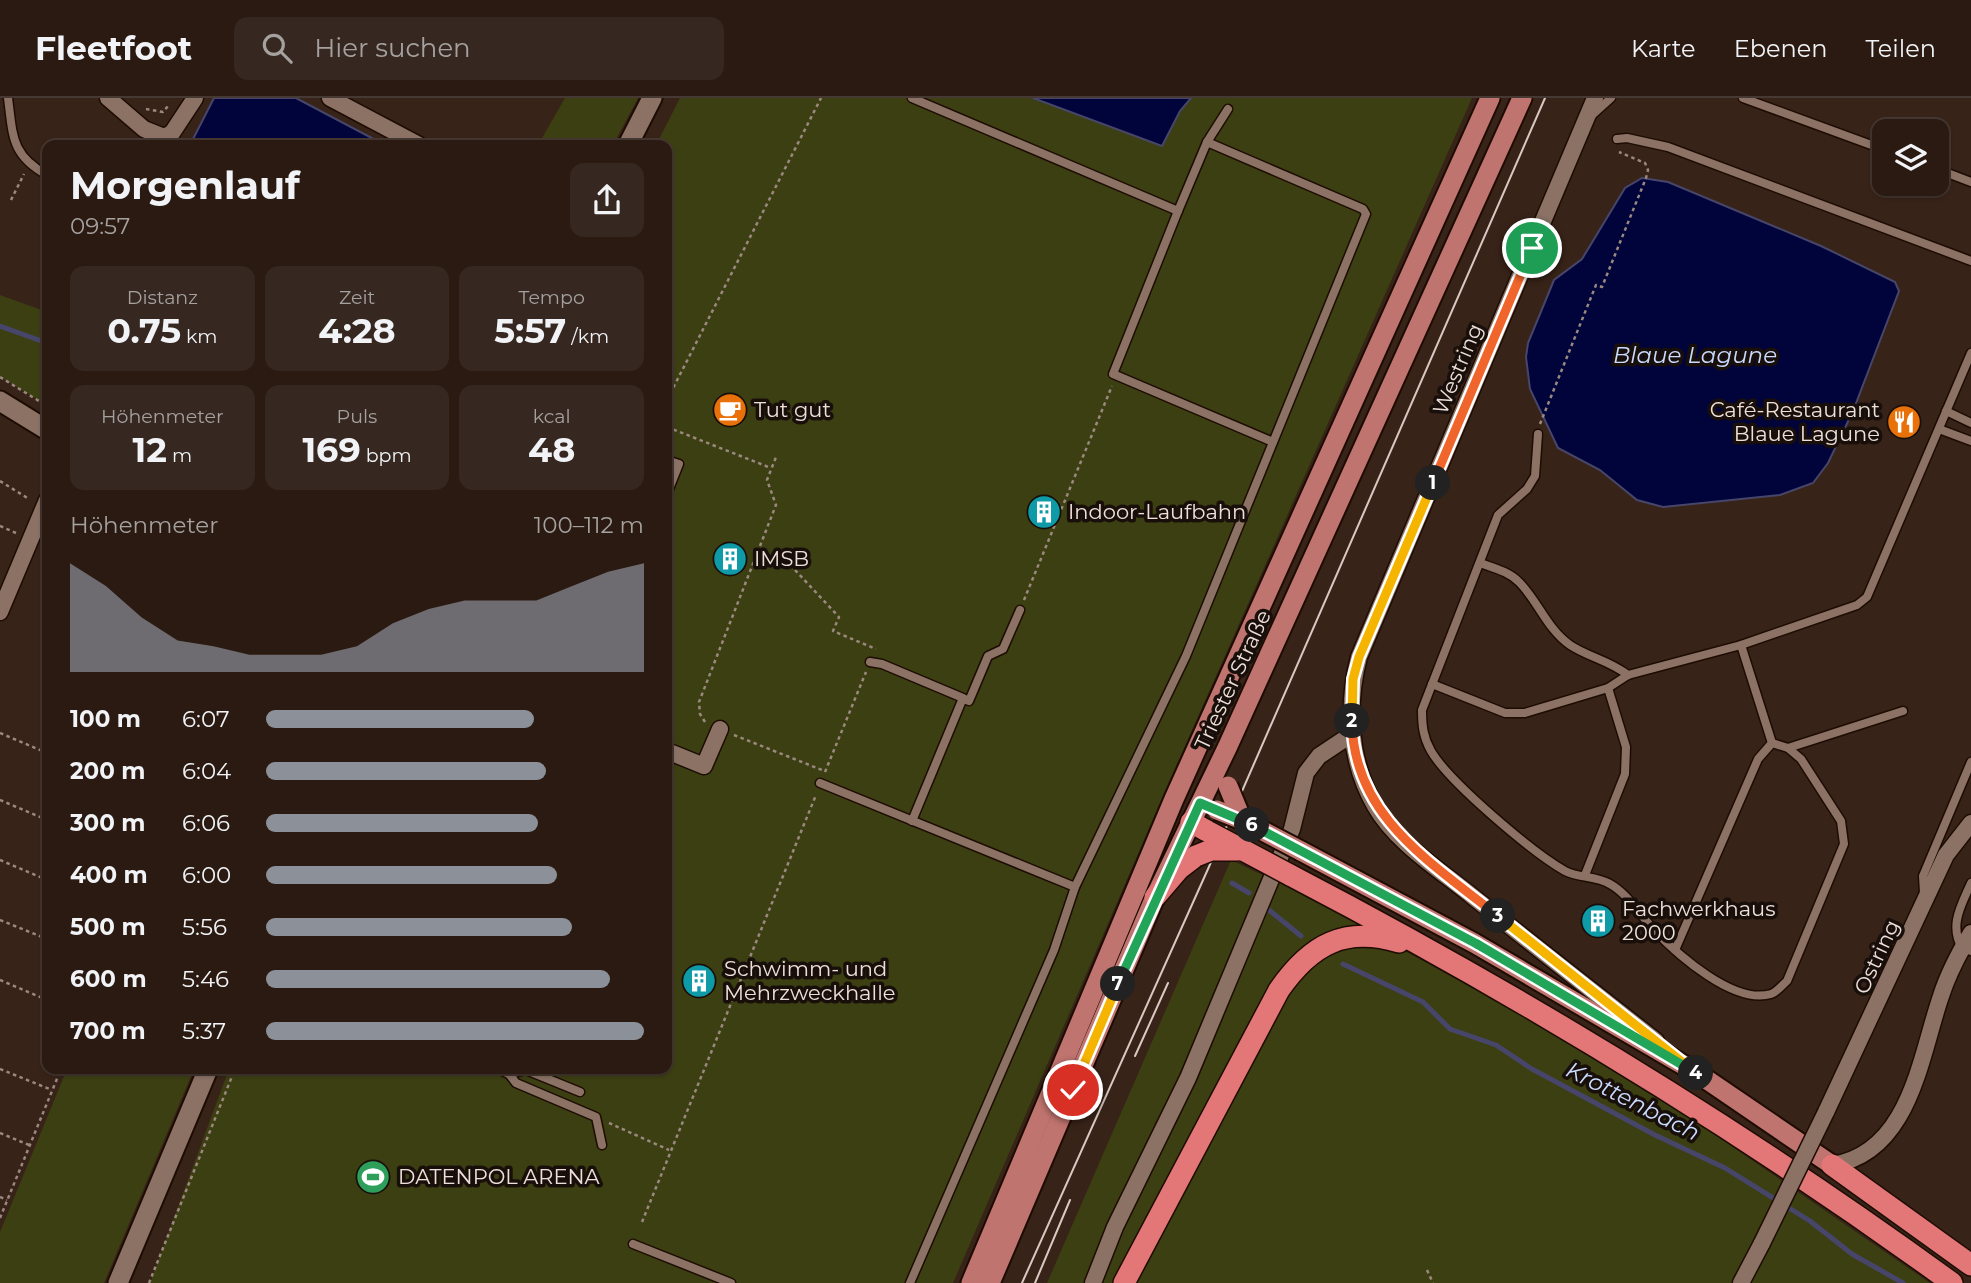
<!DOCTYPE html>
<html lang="de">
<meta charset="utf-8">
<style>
:root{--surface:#2a1a12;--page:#362720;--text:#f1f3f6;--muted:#a5a19f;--line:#463832;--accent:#8c9099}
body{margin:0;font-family:Montserrat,sans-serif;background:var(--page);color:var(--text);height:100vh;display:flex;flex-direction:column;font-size:26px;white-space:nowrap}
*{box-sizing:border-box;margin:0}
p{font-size:23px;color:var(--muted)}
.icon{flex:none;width:38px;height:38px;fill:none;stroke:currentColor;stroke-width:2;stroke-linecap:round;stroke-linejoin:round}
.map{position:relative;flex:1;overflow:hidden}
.details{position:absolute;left:42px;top:42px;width:630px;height:934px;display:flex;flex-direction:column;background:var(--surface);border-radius:14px;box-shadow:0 2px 5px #0004,0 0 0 2px var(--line)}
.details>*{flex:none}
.tools{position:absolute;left:1872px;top:21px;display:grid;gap:14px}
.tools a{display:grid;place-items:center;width:77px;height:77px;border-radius:14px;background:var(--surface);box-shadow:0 2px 5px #0004,0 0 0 2px var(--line);font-size:35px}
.pin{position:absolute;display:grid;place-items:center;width:60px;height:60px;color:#fff;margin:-30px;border:4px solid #fff;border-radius:50%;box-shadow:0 2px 7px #0007}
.km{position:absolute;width:35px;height:35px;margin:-18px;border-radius:50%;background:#222;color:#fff;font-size:19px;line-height:35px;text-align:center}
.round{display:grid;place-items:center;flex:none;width:74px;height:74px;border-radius:14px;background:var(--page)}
.overview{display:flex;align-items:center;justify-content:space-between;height:119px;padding:0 28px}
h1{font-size:38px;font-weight:700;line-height:52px}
.stats{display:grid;grid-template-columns:repeat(3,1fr);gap:10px;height:119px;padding:7px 28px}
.stats div{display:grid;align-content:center;border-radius:14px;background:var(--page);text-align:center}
.stats b{font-size:35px;font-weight:700}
.stats small{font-size:19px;font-weight:400}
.stats p{font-size:19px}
.chart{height:196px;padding:14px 28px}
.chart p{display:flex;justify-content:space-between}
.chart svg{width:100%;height:126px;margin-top:7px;fill:var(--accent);opacity:.7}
ul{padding:0 28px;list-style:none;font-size:23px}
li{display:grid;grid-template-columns:112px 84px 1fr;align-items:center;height:52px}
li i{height:18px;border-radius:9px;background:var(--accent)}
header{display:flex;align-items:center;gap:42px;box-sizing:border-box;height:98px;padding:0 35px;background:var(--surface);border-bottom:2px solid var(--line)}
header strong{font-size:33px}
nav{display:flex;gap:38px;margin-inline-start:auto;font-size:24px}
.search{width:490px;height:63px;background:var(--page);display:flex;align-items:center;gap:18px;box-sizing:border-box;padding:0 24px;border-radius:14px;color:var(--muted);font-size:26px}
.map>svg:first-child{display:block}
.green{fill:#3c3f12}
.water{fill:#00043b;stroke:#47466a;stroke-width:2}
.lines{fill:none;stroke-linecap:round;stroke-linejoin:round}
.stream{stroke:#47466a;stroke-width:5}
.service-casing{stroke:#1e0c03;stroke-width:11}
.minor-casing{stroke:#1e0c03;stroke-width:19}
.tertiary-casing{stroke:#1e0c03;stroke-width:23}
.primary-casing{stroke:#1e0c03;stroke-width:23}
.motorway-casing{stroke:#1e0c03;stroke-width:24}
.path{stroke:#9b8980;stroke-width:2.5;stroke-dasharray:3.5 3.5;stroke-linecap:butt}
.service{stroke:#8b7265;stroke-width:8}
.minor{stroke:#8b7265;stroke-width:16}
.tertiary{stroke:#8b7265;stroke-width:19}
.primary{stroke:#c0746f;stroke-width:19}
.motorway{stroke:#e37676;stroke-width:21}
.tram{stroke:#d9c9c2;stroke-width:2}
.minor-bridge-casing{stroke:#1e0c03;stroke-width:19;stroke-linecap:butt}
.primary-bridge-casing{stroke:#1e0c03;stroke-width:23;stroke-linecap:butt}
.motorway-bridge-casing{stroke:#1e0c03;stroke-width:24;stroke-linecap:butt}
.minor-bridge{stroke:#8b7265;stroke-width:16}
.primary-bridge{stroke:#c0746f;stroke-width:19}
.motorway-bridge{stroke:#e37676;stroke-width:21}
.split-1-casing{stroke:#fff;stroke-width:14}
.split-2-casing{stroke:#fff;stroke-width:14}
.split-3-casing{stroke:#fff;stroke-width:14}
.split-4-casing{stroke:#fff;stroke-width:14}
.split-5-casing{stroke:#fff;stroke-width:14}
.split-6-casing{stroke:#fff;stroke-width:14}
.split-7-casing{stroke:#fff;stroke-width:14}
.split-8-casing{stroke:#fff;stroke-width:14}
.split-1{stroke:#f0652b;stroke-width:9}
.split-2{stroke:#f5b400;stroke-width:9}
.split-3{stroke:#f0652b;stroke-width:9}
.split-4{stroke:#f5b400;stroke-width:9}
.split-5{stroke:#22a559;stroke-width:9}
.split-6{stroke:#22a559;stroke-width:9}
.split-7{stroke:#22a559;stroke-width:9}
.split-8{stroke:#f5b400;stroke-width:9}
.labels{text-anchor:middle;stroke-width:7;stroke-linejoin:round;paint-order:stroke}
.street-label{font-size:21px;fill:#eedfd8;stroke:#180f0a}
.poi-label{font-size:21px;fill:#eedfd8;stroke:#180f0a;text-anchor:start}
.water-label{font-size:23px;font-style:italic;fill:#cadbff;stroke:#180f0a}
</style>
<header>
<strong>Fleetfoot</strong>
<div class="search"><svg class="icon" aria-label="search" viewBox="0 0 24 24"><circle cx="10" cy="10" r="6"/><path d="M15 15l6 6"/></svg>Hier suchen</div>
<nav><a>Karte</a><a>Ebenen</a><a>Teilen</a></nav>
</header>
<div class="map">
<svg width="1971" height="1185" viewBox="0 0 1971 1185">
<rect width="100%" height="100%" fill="#382318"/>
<g class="green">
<path d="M565,0H638L613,47H538Z"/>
<path d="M680,0H1472L1166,691L953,1185H150L229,971H667V47H656Z"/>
<path d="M0,197L47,214V307L0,279Z"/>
<path d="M1231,762L1362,825L1407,854L1518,915L1701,1027L1930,1185H1047Z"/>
<path d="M67,971H194L104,1185H0V1134Z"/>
</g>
<g class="water">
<path d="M214,0H296L385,47H190Z"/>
<path d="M1033,0H1191L1180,13L1162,48Z"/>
<path d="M1642,80L1668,84L1821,148L1895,184L1899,193L1853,313L1828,365L1813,385L1780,397L1663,409L1637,402L1600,372L1558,350L1530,291L1526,259L1528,245L1554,182L1582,161L1625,90Z"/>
</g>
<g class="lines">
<g class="stream">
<path d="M0,228L47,245"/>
<path d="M1232,785L1249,795"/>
<path d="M1269,812L1301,838"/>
<path d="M1343,866L1423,904L1450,931L1496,947L1532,971L1655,1037L1725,1070L1810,1123L1852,1156L1903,1185"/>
</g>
<g class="service-casing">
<g id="service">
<path d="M8,0C13,38 11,57 47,77"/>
<path d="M1743,0L1885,52"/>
<path d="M1591,18L1611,0"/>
<path d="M1617,41L1627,40L1668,49L1971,163"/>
<path d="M1207,44L1228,11"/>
<path d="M1937,71L1971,84"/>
<path d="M1178,113L1113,276L1273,344"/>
<path d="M1946,313L1971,325"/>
<path d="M1939,331L1971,343"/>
<path d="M1538,336L1535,378L1527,391L1498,417L1422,612C1422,627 1423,639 1431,653C1449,684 1532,754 1565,773C1578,780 1597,778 1610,786C1628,796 1640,817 1654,832C1678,857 1734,907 1771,896C1777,894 1782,887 1787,883L1844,746L1841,723L1801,661L1788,650L1772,645"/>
<path d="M667,362L679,366L667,396"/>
<path d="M1480,465C1493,470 1508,473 1519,484C1538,503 1547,531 1570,547C1588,559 1608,562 1628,577"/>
<path d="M870,564L882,566L963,600L912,723"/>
<path d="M1432,586L1505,615H1525L1608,590L1628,577L1741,547"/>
<path d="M962,600L969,603L988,558L1003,551L1020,512"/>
<path d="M1788,650L1903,613"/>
<path d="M820,685L1075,789L1186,558L1366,116L1363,111L1207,44L1178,113L912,0"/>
<path d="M1585,777L1625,676L1626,649L1608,590"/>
<path d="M1971,785C1961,808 1949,827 1962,850L1971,853"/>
<path d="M1924,795L1923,778L1971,664"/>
<path d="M1675,852L1758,661L1772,645L1741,547L1857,507L1867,499L1971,255"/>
<path d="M498,971L509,976L526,972L580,994"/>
<path d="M509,976L516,985L596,1019L602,1047"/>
<path d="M633,1146L731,1185"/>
<path d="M910,1185L1054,852L1075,789"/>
</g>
</g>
<g class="minor-casing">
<g id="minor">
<path d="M108,0L144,31L164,39L172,35L195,0"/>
<path d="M330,0L419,47"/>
<path d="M1595,0L1359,559C1346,609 1349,663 1375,708C1396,745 1440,772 1472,798C1533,847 1595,895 1656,943"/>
<path d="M0,514L47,402"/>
<path d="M667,653L704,668L720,631"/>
<path d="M1826,1014L1946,757L1971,725"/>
<path d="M1832,1067C1910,1055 1920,959 1941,898C1948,876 1959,855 1971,835"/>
<path d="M1093,1185L1115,1129L1188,980L1292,731L1306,675L1319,658L1352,636"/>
<path d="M1741,1185L1762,1145"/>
</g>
</g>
<g class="tertiary-casing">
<g id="tertiary">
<path d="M628,47L652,0"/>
<path d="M0,303L47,332"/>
<path d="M118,1185L208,971"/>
</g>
</g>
<g class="primary-casing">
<g id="primary">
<path d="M1301,753L1474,845L1697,975L1832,1067"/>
<path d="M971,1185L1174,701L1490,0"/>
<path d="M990,1185L1155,799L1227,650L1522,0"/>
</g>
</g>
<g class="motorway-casing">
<g id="motorway">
<path d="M1191,724L1207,733"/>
<path d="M1290,777C1520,897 1742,1032 1952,1185"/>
<path d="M1155,799L1179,771L1196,758"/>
<path d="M1832,1067L1971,1167"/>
<path d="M1124,1185L1279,892C1311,846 1345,828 1399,844"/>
</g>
</g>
<g class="path">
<path d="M146,11L163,14L168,8"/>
<path d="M11,102L24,76"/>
<path d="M0,279L47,308"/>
<path d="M667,302L821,0"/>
<path d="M1540,326L1596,187L1602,189L1646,80L1648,72L1645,65L1619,54"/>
<path d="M667,329L771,370"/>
<path d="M0,383L29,401"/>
<path d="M0,428L16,435"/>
<path d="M795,472L839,519L833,533L876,551"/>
<path d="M1024,502L1112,288"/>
<path d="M705,624L700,616L699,604L776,407L767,382L776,359"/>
<path d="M0,635L47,655"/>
<path d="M734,637L822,672"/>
<path d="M825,674L866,574"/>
<path d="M0,702L47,722"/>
<path d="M0,762L47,782"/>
<path d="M0,822L47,841"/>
<path d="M0,882L47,902"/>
<path d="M0,971L52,992"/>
<path d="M609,1025L669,1052"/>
<path d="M0,1035L29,1047"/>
<path d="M0,1099L7,1102"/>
<path d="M0,1120L61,971"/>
<path d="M642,1124L816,697"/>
<path d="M1427,1172L1433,1185"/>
<path d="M149,1185L235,971"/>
</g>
<use href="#service" class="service"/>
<use href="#minor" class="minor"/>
<use href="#tertiary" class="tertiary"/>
<use href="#primary" class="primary"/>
<use href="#motorway" class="motorway"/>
<g class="tram">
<path d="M1135,958L1168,885"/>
<path d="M1022,1185L1208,771L1545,0"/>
<path d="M1035,1185L1070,1102"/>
</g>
<g class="minor-bridge-casing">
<path id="minor-bridge" d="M1762,1145L1826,1014"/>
</g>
<g class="primary-bridge-casing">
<g id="primary-bridge">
<path d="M1228,688L1242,722"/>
<path d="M1217,712L1242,722L1301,753"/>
</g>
</g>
<g class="motorway-bridge-casing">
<g id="motorway-bridge">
<path d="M1207,733L1290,777"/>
<path d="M1196,758L1211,752H1238"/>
</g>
</g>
<use href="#minor-bridge" class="minor-bridge"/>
<use href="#primary-bridge" class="primary-bridge"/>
<use href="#motorway-bridge" class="motorway-bridge"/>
</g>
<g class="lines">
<g class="split-1-casing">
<path id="split-1" d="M1433,385L1532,150"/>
</g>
<g class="split-2-casing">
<path id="split-2" d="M1352,623L1353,581L1359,559L1433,385"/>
</g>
<g class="split-3-casing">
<path id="split-3" d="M1352,623C1353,719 1431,764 1498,818"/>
</g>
<g class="split-4-casing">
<path id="split-4" d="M1498,818L1696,975"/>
</g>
<g class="split-5-casing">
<path id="split-5" d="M1477,846L1696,975"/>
</g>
<g class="split-6-casing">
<path id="split-6" d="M1252,727L1477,846"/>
</g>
<g class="split-7-casing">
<path id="split-7" d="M1118,886L1200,705L1252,727"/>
</g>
<g class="split-8-casing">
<path id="split-8" d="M1073,992L1118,886"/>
</g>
<use href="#split-1" class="split-1"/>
<use href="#split-2" class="split-2"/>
<use href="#split-3" class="split-3"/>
<use href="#split-4" class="split-4"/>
<use href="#split-5" class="split-5"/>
<use href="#split-6" class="split-6"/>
<use href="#split-7" class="split-7"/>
<use href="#split-8" class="split-8"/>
</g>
<defs>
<g id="cafe-disc" transform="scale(1.75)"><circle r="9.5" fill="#e8710a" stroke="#180f0a"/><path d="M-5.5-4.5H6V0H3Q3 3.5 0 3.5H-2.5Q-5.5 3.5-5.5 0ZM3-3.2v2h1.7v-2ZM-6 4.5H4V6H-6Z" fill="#fff"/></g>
<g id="restaurant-disc" transform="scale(1.75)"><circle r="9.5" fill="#e8710a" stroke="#180f0a"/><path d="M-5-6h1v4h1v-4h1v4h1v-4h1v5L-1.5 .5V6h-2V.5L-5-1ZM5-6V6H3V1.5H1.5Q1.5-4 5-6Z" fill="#fff"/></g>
<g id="building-disc" transform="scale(1.75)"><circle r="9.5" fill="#0f9aa8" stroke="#180f0a"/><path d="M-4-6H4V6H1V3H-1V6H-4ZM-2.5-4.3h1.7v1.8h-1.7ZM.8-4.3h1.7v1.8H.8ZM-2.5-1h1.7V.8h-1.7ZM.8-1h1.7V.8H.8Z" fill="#fff"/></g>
<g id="stadium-disc" transform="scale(1.75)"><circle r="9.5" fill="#2e9e5b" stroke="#180f0a"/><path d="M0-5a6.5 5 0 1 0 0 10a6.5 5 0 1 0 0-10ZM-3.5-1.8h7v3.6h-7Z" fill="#fff"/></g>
</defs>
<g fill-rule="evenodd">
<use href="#cafe-disc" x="730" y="312"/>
<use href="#restaurant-disc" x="1904" y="324"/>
<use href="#building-disc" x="1044" y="414"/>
<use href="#building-disc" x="730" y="461"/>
<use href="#building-disc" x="1598" y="823"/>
<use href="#building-disc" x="699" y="883"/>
<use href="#stadium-disc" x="373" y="1079"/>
</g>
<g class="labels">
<g class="street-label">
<text transform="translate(1458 271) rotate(-67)" y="7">Westring</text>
<text transform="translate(1233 582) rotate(-65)" y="7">Triester Straße</text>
<text transform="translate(1877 859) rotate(-65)" y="7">Ostring</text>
</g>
<g class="poi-label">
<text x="754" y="319">Tut gut</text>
<text x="1880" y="319" text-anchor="end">Café-Restaurant<tspan x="1880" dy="24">Blaue Lagune</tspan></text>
<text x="1068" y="421">Indoor-Laufbahn</text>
<text x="754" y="468">IMSB</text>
<text x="1622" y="818">Fachwerkhaus<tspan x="1622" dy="24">2000</tspan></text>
<text x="724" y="878">Schwimm- und<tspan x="724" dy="24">Mehrzweckhalle</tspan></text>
<text x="398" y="1086">DATENPOL ARENA</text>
</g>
<g class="water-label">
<text x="1695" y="265">Blaue Lagune</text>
<text transform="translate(1633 1003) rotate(27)" y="8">Krottenbach</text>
</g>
</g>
</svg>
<div class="tools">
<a><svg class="icon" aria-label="layers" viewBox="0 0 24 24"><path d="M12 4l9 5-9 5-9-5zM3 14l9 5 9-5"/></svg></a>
</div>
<div class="pin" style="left:1532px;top:150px;background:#1e9e55"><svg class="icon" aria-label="arrive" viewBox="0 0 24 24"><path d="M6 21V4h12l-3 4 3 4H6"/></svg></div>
<div class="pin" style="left:1073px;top:992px;background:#d93025"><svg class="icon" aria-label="check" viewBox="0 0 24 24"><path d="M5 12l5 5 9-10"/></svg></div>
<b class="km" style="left:1433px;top:385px">1</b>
<b class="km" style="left:1352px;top:623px">2</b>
<b class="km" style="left:1498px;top:818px">3</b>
<b class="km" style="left:1696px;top:975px">4</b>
<b class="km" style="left:1252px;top:727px">6</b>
<b class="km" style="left:1118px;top:886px">7</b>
<section class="details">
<div class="overview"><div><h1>Morgenlauf</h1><p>09:57</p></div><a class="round"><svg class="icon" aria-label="share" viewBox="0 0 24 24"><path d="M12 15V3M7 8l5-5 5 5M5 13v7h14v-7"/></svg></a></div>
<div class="stats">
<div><p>Distanz</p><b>0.75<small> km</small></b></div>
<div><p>Zeit</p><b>4:28</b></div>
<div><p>Tempo</p><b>5:57<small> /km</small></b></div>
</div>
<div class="stats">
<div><p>Höhenmeter</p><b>12<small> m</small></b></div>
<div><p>Puls</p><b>169<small> bpm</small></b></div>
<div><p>kcal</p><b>48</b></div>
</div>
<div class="chart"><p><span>Höhenmeter</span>100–112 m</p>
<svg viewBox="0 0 160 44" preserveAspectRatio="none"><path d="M0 44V6L10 14L20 25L30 33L40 35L50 38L60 38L70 38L80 35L90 27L100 22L110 19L120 19L130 19L140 14L150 9L160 6V44z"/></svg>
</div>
<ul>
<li><b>100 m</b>6:07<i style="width:71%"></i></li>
<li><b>200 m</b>6:04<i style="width:74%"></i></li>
<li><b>300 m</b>6:06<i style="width:72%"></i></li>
<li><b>400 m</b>6:00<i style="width:77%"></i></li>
<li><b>500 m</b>5:56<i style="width:81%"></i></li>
<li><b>600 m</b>5:46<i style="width:91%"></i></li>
<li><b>700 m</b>5:37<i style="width:100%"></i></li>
</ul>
</section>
</div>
